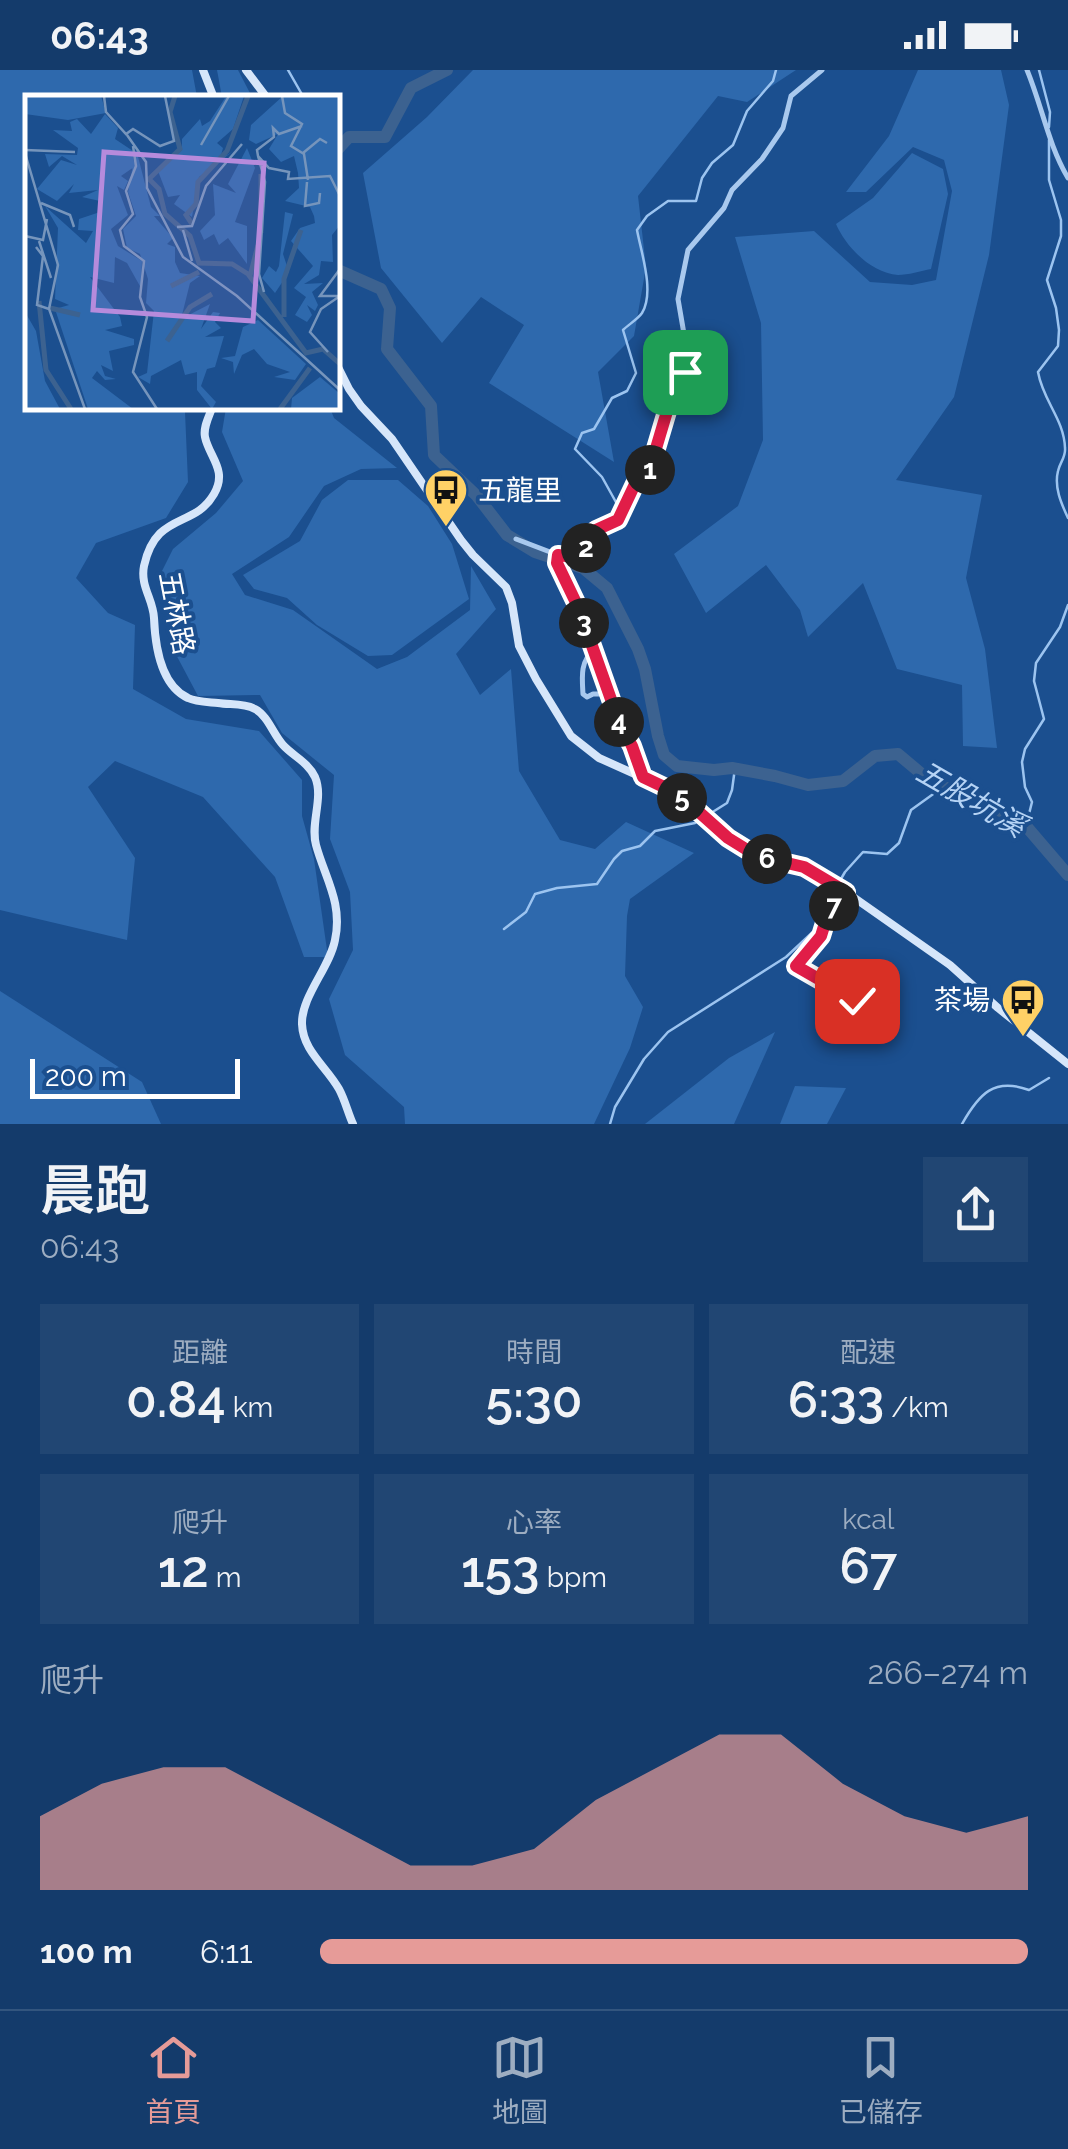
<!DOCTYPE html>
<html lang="zh-TW">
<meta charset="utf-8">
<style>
:root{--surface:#143b6b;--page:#214673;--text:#f1f3f6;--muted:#9dadc1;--line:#33557e;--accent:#e69b98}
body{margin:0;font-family:Raleway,"Noto Sans TC",sans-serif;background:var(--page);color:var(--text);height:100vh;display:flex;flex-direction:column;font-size:38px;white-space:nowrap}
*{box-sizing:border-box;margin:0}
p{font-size:32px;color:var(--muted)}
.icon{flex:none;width:55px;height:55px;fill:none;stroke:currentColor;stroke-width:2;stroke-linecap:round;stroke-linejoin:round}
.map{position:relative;height:1054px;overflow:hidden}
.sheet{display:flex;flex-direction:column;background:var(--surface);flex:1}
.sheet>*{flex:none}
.scale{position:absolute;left:30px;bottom:25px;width:210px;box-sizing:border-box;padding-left:10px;border:5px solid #fff;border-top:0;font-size:28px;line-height:35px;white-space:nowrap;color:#fff;-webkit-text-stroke:8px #1b4f8f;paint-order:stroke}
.pin{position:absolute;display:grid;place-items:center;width:85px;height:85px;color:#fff;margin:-42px;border-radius:20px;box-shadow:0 5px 15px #0006}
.km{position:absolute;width:50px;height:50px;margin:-25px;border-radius:50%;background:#222;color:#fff;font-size:28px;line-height:50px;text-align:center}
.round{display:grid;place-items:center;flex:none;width:105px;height:105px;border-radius:0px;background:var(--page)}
.head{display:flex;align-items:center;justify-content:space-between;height:170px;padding:0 40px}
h1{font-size:55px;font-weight:600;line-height:75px}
.stats{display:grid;grid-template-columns:repeat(3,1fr);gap:15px;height:170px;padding:10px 40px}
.stats div{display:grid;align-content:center;border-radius:0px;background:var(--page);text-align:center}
.stats b{font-size:50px;font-weight:600}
.stats small{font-size:28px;font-weight:400}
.stats p{font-size:28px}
.chart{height:280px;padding:20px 40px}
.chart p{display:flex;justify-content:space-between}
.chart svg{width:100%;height:180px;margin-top:10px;fill:var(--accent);opacity:.7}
ul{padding:0 40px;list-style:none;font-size:32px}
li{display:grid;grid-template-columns:160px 120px 1fr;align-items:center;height:75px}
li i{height:25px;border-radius:12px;background:var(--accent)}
.status{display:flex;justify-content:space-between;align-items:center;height:70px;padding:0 50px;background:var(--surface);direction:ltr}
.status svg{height:28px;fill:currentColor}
.tabs{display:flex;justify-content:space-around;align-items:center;height:140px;border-top:2px solid var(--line);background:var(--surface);font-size:28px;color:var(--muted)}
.tabs a{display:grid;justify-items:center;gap:5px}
.tabs .selected{color:var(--accent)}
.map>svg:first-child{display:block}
.green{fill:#2e69ad}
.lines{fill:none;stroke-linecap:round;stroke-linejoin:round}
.stream{stroke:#9cc4f0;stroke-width:2.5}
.river{stroke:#3c6290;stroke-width:12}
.minor{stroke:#a9c9ee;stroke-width:5}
.secondary{stroke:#d6e6fa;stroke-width:8}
.route-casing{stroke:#fff;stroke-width:20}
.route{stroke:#e11d48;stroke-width:12}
.labels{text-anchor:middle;stroke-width:8;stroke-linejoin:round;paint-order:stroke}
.poi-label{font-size:28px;fill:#fff;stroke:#1b4f8f;text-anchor:start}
.street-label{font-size:28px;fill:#fff;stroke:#1b4f8f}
.water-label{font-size:30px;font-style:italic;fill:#b5d3f5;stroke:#1b4f8f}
.inset-river{fill:none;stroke:#3c6290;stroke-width:5}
.inset-road{fill:none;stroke:#7695bc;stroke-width:2.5}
.view{fill:#b68bdc;fill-opacity:0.15;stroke:#b68bdc;stroke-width:5}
.inset-edge{fill:none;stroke:#fff;stroke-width:5}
</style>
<div class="status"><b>06:43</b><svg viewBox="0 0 49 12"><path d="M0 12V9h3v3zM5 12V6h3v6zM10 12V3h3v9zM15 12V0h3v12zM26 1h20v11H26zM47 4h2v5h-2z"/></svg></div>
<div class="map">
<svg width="1068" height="1054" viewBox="0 0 1068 1054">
<rect width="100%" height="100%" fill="#1b4f8f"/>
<g class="green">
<path d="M0,0H192L197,27L28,28V338H183L185,342L188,412L166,448L96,473L76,508L108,543L135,555L133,619L186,649L259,661L302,710V746L314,789L328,887H304L275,807L203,727L115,691L88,717L135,788L127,870L0,840Z"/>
<path d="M217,0H238L252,27H222Z"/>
<path d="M473,0H796L747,32L718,26L638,126L646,197L634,266L598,302L614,392L489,313L524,255L481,227L442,273L381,198L363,103L427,47Z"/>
<path d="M918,0H1001L1009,35L989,185L954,327L896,410L982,425L966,508L985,579L997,678L963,676L962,615L897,599L863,513L808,567L800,540L766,495L706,543L674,484L738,436L763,370L761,253L735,167L814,161L870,212L912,215L936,210L952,121L944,90L913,77L866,122H846L889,66Z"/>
<path d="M912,83L943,99L948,124L931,199C921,201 908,205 898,205C871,203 846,177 836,154L873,128Z"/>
<path d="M226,338H330L334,348L397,398L361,399L324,416L289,467L232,504L245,525L293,540L377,599L407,587L470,540L471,496L496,539L456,584L480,625L511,599L519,701L560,770L595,779L626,752L694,783L630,829L627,846L625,906L643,937L630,978L594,1054H405L404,1037L345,985L329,929L353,880L350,822L330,769L334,705L282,663L260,625L198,626L172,577L160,505L173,479L216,443L243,411L222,362Z"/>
<path d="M348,410H398L428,436L452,474L469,529L392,585L368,586L317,555L287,528L254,519L243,505L300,471L322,430Z"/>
<path d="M0,921L142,1012L161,1054H0Z"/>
<path d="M775,962L734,1054H645L729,988Z"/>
<path d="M795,1016L846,1018L827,1054H780Z"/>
</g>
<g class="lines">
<g class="stream">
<path d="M288,0L304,28"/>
<path d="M1039,0L1050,42L1049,57"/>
<path d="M1049,70V110L1061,150V166L1047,210L1056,238L1059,260L1058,276L1038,302C1043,331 1064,349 1065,378C1066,387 1060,392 1058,401C1054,417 1061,433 1068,448"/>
<path d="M583,498L580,477L591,459L611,447L617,434L602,407L575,379L582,363L594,359L612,328L627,321L636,303L623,260C628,255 638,249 642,243C655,222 641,182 637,160L647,146L668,131H696L702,108L712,93L733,75L747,41L773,11L776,0"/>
<path d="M1026,756L1032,732L1025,717L1022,692L1025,679L1044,649L1034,611L1036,593L1060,557L1068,535"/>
<path d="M838,814L845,802L863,782L887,784L899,773L911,740L943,717"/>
<path d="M504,859L526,842L535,824L557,818L597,814L614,789L622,781L640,776L655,761L695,753L727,733L732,720L735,698"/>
<path d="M610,1054L615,1037L644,989L668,962L786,887L816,859L823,841L834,821"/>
<path d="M962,1054C979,1024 994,1007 1029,1020L1049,1008"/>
</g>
<g class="river">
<path d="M338,79L349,67H385L411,18L447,0"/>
<path d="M338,200L381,219L390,238L387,279L431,336L434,385L477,426L507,465L535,482L583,498L607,518L638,579L645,599L658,666L664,685L677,696L714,700L732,698L775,706L808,715L843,711L875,686L898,684L930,711L1010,745L1026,756L1068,805"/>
</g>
<g class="minor">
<path d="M1027,0C1042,36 1048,74 1068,108"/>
<path d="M516,469L558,485L574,487L584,482L596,461L618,450L635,414L649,402L671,328L685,302L684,264L678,229L688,180L724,138L732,120L762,89L783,58L791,26L822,0"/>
<path d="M558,485L557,493L579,539L619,652L632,676L642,705"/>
<path d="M574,487C578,471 581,462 595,453"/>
<path d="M594,581C580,590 582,608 583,624L587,627L593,624H610"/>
<path d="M846,822L828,843L821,866L796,896L857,931"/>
</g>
<g class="secondary">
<path d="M203,0L214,28"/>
<path d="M246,0L267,28"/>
<path d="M338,297L349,319L361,336L392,369L461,470L473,485L506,517L512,533L519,576L536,609L571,666L599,688L666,718L690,734L729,768L757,786L803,797L846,822L950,895L998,938L1068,994"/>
<path d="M212,338C209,347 203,357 205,367C209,387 228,400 214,424C194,459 156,441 144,496C140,516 153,529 154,548C155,573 160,615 188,628C196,632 209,632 218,633C230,635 244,633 255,639C268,646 273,664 283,675C293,686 308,692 315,707C324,728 310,753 316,775C325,808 343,833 335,870C330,897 301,927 302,954C303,981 326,996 339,1019C345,1030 348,1043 353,1054"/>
</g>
</g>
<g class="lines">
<g class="route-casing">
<path id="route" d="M685,302L671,328L649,402L635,414L618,450L596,460L584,482L574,487L558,485L557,493L579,539L619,652L632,676L643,707L666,718L690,734L728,768L757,786L804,797L846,822L828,843L821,866L796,896L857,931"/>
</g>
<use href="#route" class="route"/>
</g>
<defs>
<g id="bus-pin" transform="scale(2.25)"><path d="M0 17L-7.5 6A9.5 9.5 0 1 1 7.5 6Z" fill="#ffd166" stroke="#1b4f8f"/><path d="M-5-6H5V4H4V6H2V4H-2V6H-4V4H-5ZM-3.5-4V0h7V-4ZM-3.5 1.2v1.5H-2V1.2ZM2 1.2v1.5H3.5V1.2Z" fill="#111"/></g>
</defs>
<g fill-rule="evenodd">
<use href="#bus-pin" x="446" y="420"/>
<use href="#bus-pin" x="1023" y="930"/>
</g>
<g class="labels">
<g class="poi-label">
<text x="478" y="430">五龍里</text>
<text x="990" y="940" text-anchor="end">茶場</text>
</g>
<g class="street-label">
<text transform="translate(177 543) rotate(79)" y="10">五林路</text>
</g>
<g class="water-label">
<text transform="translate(971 729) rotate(30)" y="10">五股坑溪</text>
</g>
</g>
<g transform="translate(25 25)">
<rect width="315" height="315" fill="#1b4f8f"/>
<path d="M3,1H76L81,18L43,25L0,19ZM219,1L208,34L192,48L198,53L195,64L207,57L174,82L167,122L149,109L155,100L143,102L133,76L157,55V44L175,24L177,31L185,26L200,3ZM258,1H315V130L307,140L308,167L296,166L294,180L279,189L298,188L287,197L293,210L290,216L282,210L287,220L282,227L270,220L281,202L269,193L288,171L266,146L275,133L290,128L289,121L285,112L260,106L274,93L273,78L269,61L256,67L244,54L253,39L231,49L224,45L226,30ZM80,19L93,33L90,44L108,56L109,72L96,81L103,86L99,95L92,91L103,120L86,134L93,151L117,166L116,193L102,168L90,162L89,188L65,182L95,222L97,231L80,235L109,244V250L84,256L88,276L76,270L80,281L91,284L80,285L72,276L67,283L108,314H63L30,214L44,210L30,204L33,133L20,111L61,148L68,136L53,135L54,124L75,117V106L57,102L73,95L44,98L49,89L32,106L12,94L36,65L52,70L37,61L24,72L20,59L52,60L53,53L28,35L47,36L45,27L52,24L66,39ZM222,53L230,73L210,127L222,131V169L203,143L194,150L189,139L179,145L175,136L190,120L188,89L211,98L203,89ZM111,54L126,112L135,121H129L148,143L142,149L150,152V167L155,178L175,181L165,188L156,224L185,209L176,234L188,217L195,218L190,227L196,233L180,242L199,241L190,272L182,274L176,291L191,307L187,314L172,295V277L160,280L156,265L126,281L125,289L113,282L122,278L129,216L121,208L123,184L115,159L102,153L98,134L111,121L103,97ZM260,117L268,119L258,159L264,177L250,198L237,183L244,171L251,177L254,171ZM0,217L11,236L20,286L35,314H0ZM233,225L281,269L270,285L249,282L265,277L242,269L229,254L217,260L209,279L208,267L196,263L210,261L218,232ZM295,282L315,299V314H266L267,303Z" fill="#2e69ad"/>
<path class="inset-river" d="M150,1L145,17L155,54L124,84L134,94L140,119L165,141L174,168L207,169L223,179L281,258L298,254L315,269M236,79V138M167,129L161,120L171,109L173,87L202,56L223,1M225,181L233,150M146,191L174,177M14,206L21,275L46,314M25,213L55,220M259,222V184L276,135M142,246L165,212L187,199M255,314L285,273"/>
<path class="inset-road" d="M79,1L81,17L101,39L108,34L135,51L149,46L140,1M257,1L260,18L277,29L266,51L279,59L283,85M102,40L121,67L122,93L158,162L212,201L315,295M176,50L204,1M108,51L111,71L101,96L108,119L95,135L99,151L119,166L115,202L122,222L108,277L132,314M0,55L50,57M0,58L33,170L24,214L60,314M278,58L295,44L302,48M233,61L232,55L249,42L248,33L254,39L277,31M282,87L280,111L294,108L295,98M16,108L45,120L49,132M152,132L167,131L181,91L217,49M158,135L167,166M0,141L18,145L22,124M14,146L26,183M11,152L18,161L12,210L24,214M315,174L295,201H315M239,197L234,179L240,87L233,61L244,73L264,77L263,84L305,81L315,101M303,257L285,237L296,214L315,201"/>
<path class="view" d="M79,57L239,68L228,226L68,215Z"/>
<rect width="315" height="315" class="inset-edge"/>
</g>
</svg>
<div class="scale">200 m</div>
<div class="pin" style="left:685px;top:302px;background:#1e9e55"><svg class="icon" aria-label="arrive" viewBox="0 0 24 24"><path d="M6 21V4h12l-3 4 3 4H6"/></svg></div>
<div class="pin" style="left:857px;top:931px;background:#d93025"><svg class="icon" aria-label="check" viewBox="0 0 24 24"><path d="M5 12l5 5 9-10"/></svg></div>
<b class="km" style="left:650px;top:400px">1</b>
<b class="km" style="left:586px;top:478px">2</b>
<b class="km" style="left:584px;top:553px">3</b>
<b class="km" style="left:619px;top:652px">4</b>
<b class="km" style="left:682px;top:728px">5</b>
<b class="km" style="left:767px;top:789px">6</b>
<b class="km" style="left:834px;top:836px">7</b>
</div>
<section class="sheet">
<div class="head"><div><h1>晨跑</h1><p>06:43</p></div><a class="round"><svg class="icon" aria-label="share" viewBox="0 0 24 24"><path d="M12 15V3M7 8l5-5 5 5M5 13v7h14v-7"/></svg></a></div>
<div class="stats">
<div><p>距離</p><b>0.84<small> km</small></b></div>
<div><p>時間</p><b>5:30</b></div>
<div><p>配速</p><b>6:33<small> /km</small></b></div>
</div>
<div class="stats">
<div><p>爬升</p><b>12<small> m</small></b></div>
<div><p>心率</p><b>153<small> bpm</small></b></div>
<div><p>kcal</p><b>67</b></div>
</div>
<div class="chart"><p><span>爬升</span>266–274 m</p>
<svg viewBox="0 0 160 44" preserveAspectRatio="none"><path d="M0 44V26L10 18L20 14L30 14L40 22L50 30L60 38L70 38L80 34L90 22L100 14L110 6L120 6L130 18L140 26L150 30L160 26V44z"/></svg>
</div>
<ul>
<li><b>100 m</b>6:11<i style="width:100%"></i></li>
</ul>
</section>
<nav class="tabs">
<a class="selected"><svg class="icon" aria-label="home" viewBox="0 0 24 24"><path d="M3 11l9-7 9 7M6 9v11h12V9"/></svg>首頁</a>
<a><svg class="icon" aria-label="map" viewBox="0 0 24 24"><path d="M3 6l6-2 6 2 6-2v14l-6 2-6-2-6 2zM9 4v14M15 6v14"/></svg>地圖</a>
<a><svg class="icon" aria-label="saved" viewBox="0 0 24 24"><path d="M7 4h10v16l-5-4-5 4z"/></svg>已儲存</a>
</nav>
